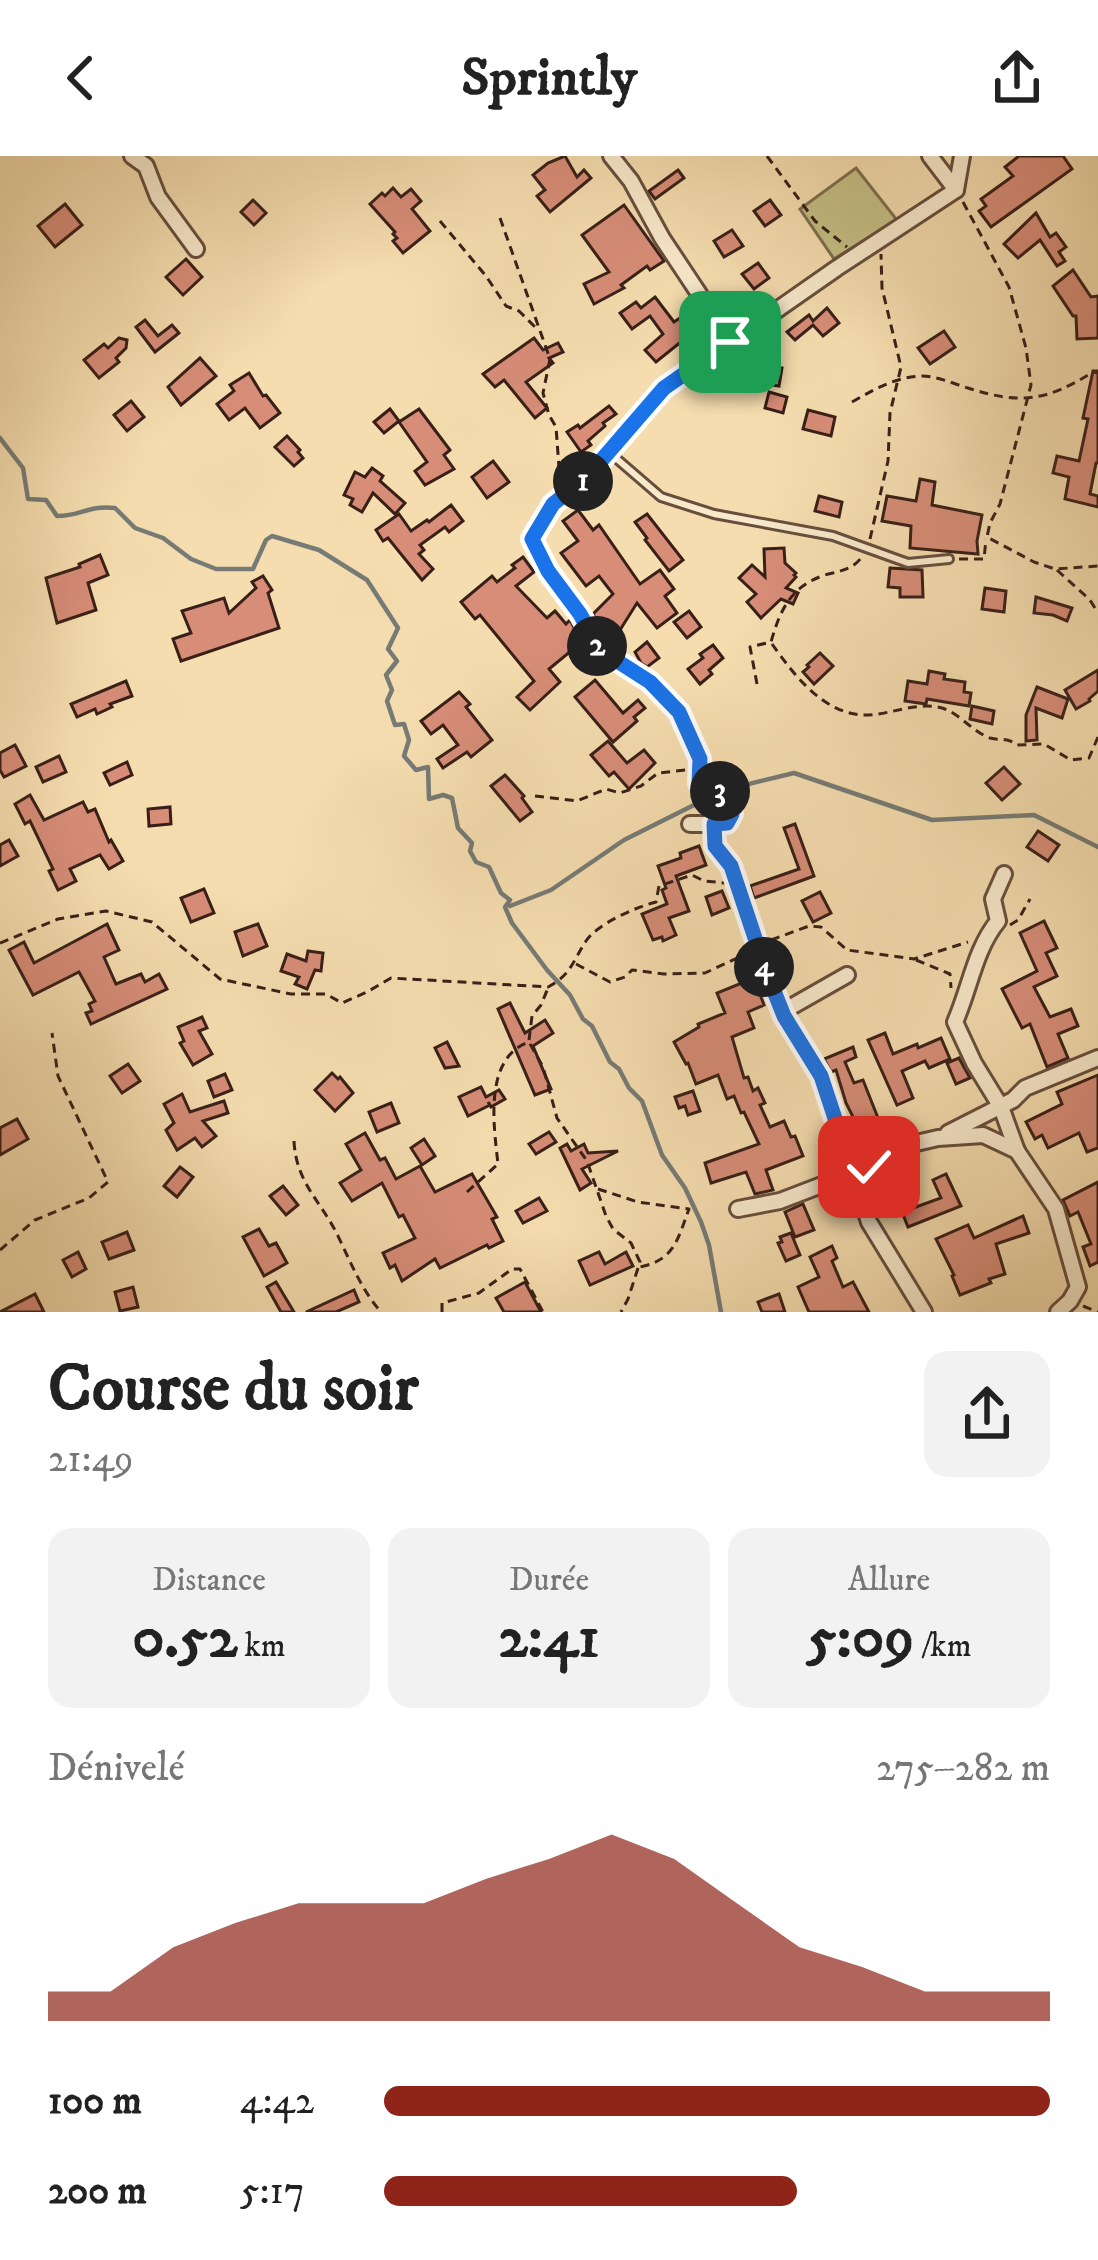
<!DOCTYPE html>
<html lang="fr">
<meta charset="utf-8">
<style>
:root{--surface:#fff;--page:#f2f2f2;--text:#222;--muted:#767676;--accent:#8f2418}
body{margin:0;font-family:"IM FELL DW Pica",serif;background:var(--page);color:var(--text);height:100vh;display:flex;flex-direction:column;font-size:45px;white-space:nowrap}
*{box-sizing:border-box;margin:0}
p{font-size:39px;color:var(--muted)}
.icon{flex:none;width:66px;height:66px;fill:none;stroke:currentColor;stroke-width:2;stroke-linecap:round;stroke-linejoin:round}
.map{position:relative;height:1156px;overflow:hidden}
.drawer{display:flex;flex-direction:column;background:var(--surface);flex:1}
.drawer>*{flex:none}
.pin{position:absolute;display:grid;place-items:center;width:102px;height:102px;color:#fff;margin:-51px;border-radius:24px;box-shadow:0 6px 18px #0006}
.km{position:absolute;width:60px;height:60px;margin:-30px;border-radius:50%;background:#222;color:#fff;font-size:33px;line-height:60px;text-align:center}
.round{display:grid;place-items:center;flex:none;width:126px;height:126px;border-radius:24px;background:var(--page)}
.head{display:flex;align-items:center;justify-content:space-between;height:204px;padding:0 48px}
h1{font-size:66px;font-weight:700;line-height:90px}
.figures{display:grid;grid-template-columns:repeat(3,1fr);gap:18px;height:204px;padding:12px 48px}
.figures div{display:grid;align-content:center;border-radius:24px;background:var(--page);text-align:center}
.figures b{font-size:60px;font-weight:700}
.figures small{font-size:33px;font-weight:400}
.figures p{font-size:33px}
.chart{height:336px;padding:24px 48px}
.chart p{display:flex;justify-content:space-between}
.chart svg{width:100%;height:216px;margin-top:12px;fill:var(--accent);opacity:.7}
ul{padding:0 48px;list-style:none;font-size:39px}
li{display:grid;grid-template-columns:192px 144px 1fr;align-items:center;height:90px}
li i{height:30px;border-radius:15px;background:var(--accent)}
header{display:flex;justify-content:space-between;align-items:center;height:156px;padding:0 48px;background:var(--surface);font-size:54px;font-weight:700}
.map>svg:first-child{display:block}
.green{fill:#c4bf85;stroke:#7e6f4e;stroke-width:3}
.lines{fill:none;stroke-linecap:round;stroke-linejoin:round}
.stream{stroke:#767b76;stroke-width:4.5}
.building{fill:#d78d78;stroke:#381f17;stroke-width:3}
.service-casing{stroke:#674e3d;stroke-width:12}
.minor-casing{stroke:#674e3d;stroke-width:20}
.path{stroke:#381f17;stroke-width:3;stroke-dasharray:9 6;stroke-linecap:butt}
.service{stroke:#f8e9cb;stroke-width:6}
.minor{stroke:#f8e9cb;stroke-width:14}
.route-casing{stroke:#fff;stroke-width:24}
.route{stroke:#1a73e8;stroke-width:15}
</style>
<header><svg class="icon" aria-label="back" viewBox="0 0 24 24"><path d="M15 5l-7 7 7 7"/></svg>Sprintly<svg class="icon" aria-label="share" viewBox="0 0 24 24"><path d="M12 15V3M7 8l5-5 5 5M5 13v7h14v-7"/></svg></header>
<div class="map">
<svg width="1098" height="1156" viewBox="0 0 1098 1156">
<rect width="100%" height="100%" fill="#f5ddaf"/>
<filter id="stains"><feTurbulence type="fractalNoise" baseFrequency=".00167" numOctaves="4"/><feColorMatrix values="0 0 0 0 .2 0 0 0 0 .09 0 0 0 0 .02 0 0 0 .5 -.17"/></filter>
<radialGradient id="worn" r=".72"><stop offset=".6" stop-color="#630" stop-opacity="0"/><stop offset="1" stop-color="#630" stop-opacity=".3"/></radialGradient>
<path class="green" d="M856,12L897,64L834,103L800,53Z"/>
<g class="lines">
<g class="stream">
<path d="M0,282L23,312L28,343L46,344L57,360C82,360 87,349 115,352L135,372L163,382L191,403L216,413H253L266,384L272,380L319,394L367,424L398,472L388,493L397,505L386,519L392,534L387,545L395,569L404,568L409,584L404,600L416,614L428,611L429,643L443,639L452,642L458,672L472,687L470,695L476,706L489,711L501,737L510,744L505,751L512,767L547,814L570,839L583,863L592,870L610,906L619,913L629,932L642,945L662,999L685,1032L701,1066L709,1089L721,1156"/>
<path d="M510,750L551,734L624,684L724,634L794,617L932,664L1034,659L1098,691"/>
</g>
</g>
<g class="building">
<path d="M565,0L577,21L584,14L591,22L550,56L537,40L545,34L533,19L548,7Z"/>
<path d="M1019,0H1063L1072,13L991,71L979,55L986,50L981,43L1013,20L1005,11Z"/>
<path d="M678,14L684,22L655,43L649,35Z"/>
<path d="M393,32L401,41L411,33L421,45L412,53L430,75L403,97L393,85L397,82L393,78L395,76L370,48L382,37L385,40Z"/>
<path d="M253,44L266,57L254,69L241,56Z"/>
<path d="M770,44L781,59L765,70L754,55Z"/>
<path d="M65,48L82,69L55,91L38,70Z"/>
<path d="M624,49L664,105L650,114L647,110L621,129L624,132L594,148L584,128L609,116L582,79Z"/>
<path d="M1036,57L1050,81L1056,77L1066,91L1059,96L1065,105L1057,110L1040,84L1018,102L1004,88Z"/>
<path d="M732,74L743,90L724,101L714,85Z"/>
<path d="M186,103L202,121L183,139L166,121Z"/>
<path d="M758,107L769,122L754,133L742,118Z"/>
<path d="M1073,114L1091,141L1098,140V182L1077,183L1076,160H1073L1053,130Z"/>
<path d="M655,141L674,166L695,152L713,178L705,185L699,177L685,188L682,185L656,206L645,194L663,178L650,160L632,173L620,157L636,146L641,152Z"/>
<path d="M827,152L839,167L823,180L813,169L795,184L787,176L809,159L813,165Z"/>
<path d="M145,164L158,180L172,169L179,177L155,196L136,171Z"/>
<path d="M944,175L955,191L930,208L918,192Z"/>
<path d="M119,182L127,184L126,192L116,202L119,206L99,222L84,204L104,188L108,192Z"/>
<path d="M534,182L543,194L558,187L563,196L549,202L553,207L526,226L547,252L535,262L504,224L495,231L483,218Z"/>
<path d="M200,202L216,220L181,249L168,231Z"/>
<path d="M744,207L782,212L779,230L741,225Z"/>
<path d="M1093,215H1098V307H1096L1090,338L1098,340V351L1065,343L1069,321L1053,317L1057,300L1079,305L1088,263L1083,262Z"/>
<path d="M249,217L263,240L266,239L280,257L260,272L245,252L229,264L217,248L234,235L230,229Z"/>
<path d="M769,236L787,241L783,257L765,252Z"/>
<path d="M131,245L144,261L127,275L114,259Z"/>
<path d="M609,250L616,258L603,267L605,270L588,285L591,289L581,296L567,276L578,269L580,272Z"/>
<path d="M390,253L399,265L384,277L374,266Z"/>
<path d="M419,253L450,294L444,299L454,313L425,329L415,315L427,306L399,266Z"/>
<path d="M808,254L835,261L831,280L803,273Z"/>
<path d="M287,280L300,294L298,296L303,302L294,310L275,291Z"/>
<path d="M493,305L509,326L487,342L472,321Z"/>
<path d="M372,312L383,320L380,325L405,347L395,358L373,337L362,356L350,349L353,343L344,339L355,316L365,321Z"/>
<path d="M920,323L935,326L932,349L982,359L977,385L978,398L910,392L911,370L882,365L887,340L916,345Z"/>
<path d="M819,340L842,346L839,361L815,355Z"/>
<path d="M451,349L463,365L449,376L445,371L420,389L424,394L419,398L433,413L422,424L388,382L383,385L376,374L399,358L411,375L427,364L429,366Z"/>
<path d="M578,354L593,374L599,369L640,428L660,414L674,433L665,440L677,457L657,472L637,447L620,474L606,465L599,470L593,458L613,438L599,420L586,430L561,397L578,385L563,365Z"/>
<path d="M647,358L683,404L669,415L645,384L647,382L635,366Z"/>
<path d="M784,392L785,407L796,417L794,419L796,421L786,432L798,437L793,448L781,443L761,462L747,446L756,438L739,422L752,409L765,421L764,393Z"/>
<path d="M100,399L108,419L88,427L96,454L57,467L46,422L80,411L79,408Z"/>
<path d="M523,401L534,416L516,430L547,462L555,455L566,468L570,464L582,486L549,513L560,526L530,554L517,541L534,525L480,459L475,463L461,446L492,420L497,426L515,412L512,409Z"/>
<path d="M890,412L922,414L923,441H900V432L888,431Z"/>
<path d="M263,420L272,434L268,437L279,472L181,505L173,483L191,477L182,455L224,442L229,457L256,432L252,426Z"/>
<path d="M985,432L1006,435L1004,456L982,453Z"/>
<path d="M1036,441L1072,452L1067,465L1053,459L1034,457Z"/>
<path d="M689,455L701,471L687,482L674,466Z"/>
<path d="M647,486L659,502L647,511L641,507L635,496Z"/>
<path d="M713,489L723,502L709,514L712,518L700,528L688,513L703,502L700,498Z"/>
<path d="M820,497L833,510L814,528L803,516L809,511L807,509Z"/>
<path d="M1098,514V535L1089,543L1090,545L1076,553L1065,534Z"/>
<path d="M929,515L945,518L944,523L965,526L964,536L971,537L969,550L927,543L926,548L905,545L908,525L927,528Z"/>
<path d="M595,524L623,557L638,544L645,552L634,561L637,565L613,586L575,541Z"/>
<path d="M126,525L132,540L110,548L112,551L97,558L95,553L77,561L71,548Z"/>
<path d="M1037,531L1068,543L1062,562L1036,552L1037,584L1026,585V559Z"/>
<path d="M459,536L470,548L466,551L492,584L471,601L467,596L443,612L437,603L458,589L443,569L431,578L421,565Z"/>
<path d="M972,550L994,555L992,568L970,563Z"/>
<path d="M608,585L627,607L644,594L655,607L629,633L614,616L609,620L591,599Z"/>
<path d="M15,589L26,610L4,621L0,614V597Z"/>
<path d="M59,600L66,616L43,626L36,611Z"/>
<path d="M127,606L132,619L110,629L104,617Z"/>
<path d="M1004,611L1020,628L1002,644L986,627Z"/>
<path d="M505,619L524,640L522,642L532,656L520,665L491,630Z"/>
<path d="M30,639L44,664L83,646L88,656L95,653L109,686L111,684L123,705L109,713L100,699L70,713L76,725L58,734L49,715L53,713L30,665L25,668L15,648Z"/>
<path d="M170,651L171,668L149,670L148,653Z"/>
<path d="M795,668L814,720L754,742L750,730L799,713L784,672Z"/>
<path d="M1038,675L1059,689L1048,705L1027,691Z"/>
<path d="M9,684L18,700L0,710V689Z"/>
<path d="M699,690L706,709L676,720L689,755L669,762L676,779L663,785L662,781L653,784L642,758L667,748L662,734L666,732L658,710L681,702L680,697Z"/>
<path d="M204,733L214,757L191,766L181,742Z"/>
<path d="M722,735L729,752L712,759L706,741Z"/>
<path d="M820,736L831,757L813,766L802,745Z"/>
<path d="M1044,765L1057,792L1046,797L1057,820L1034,831L1050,861L1071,853L1078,870L1058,878L1068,902L1047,911L1030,868L1022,872L1002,833L1037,815L1020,777Z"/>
<path d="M107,768L119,794L104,801L116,828L141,818L145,826L159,818L167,833L91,868L86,857L92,855L89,848L95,845L79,816L33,839L9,794L24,786L34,807Z"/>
<path d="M258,768L267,790L243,800L235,776Z"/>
<path d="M308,795L323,797L321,815L315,814L307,833L295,828L299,821L281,815L287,798L306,805Z"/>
<path d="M754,822L764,849L748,856L754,872L732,881L744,922L748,921L753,935L758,932L765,947L760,949L770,971L784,965L791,981L795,980L803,1000L766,1014L773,1034L755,1038L746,1016L711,1027L705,1007L759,988L744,956L741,957L734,940L727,943L718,919L696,928L688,907L686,908L674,886L699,871L698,868L725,857L717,837Z"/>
<path d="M510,847L525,877L545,864L553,877L533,890L551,933L535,939L498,853Z"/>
<path d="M202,861L207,872L199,875L212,898L193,909L180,887L184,885L178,871Z"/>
<path d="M885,877L893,898L917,888L918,892L941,882L950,903L929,912L925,905L902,915L913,942L897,949L868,884Z"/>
<path d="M447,886L459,910L445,912L435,892Z"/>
<path d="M853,891L856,901L845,906L854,927L863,924L878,962L858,971L846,947L836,914L831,916L824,903Z"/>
<path d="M959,902L970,922L956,928L947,907Z"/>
<path d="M128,908L140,925L122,937L110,920Z"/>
<path d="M332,917L338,923L340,921L353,937L335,955L315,934Z"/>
<path d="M225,918L232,934L214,941L208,925Z"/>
<path d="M1098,919V992L1087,996L1079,977L1048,992L1042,979L1035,983L1026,966L1062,948L1057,936Z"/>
<path d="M481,931L486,941L499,934L505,943L491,951L488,946L490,949L468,960L459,941Z"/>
<path d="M693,935L700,955L688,959L685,950L679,952L675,941Z"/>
<path d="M182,938L190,956L224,945L228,957L203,965L216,980L202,991L195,982L177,994L166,974L174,967L164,948Z"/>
<path d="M391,947L399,967L377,976L369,956Z"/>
<path d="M17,963L28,983L0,999V972Z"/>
<path d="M549,976L556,986L536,998L529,988Z"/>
<path d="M365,977L380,1004L385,1002L396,1023L420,1010L435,1036L472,1018L497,1061L492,1063L503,1085L489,1092L487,1089L440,1112L435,1103L402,1125L395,1109L390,1112L383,1097L415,1082L403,1059L399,1061L382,1027L352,1045L340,1027L361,1014L346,988Z"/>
<path d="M424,983L435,1000L422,1009L411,992Z"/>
<path d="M567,988L571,995L584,988L588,997L618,995L582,1013L591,1027L580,1034L560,992Z"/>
<path d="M180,1011L193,1021L177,1041L164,1030Z"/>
<path d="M946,1018L961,1050L908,1071L902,1056L941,1042L933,1024Z"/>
<path d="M1098,1026V1106L1090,1110L1083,1091L1091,1088L1078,1056L1070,1060L1063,1044Z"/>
<path d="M283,1030L298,1049L286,1059L270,1040Z"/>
<path d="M539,1042L547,1055L523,1067L516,1055Z"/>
<path d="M803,1048L814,1074L795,1081L785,1056Z"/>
<path d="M1023,1060L1029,1077L996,1088L1005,1118L989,1123L991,1127L960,1139L952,1120L954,1119L936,1083L968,1069L974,1082Z"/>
<path d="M259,1073L269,1090L276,1087L287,1107L264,1120L243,1081Z"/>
<path d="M127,1076L134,1094L109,1103L102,1086Z"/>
<path d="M791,1077L800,1099L786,1105L778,1087L782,1086L780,1081Z"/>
<path d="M832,1090L837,1102L832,1105L843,1131L853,1126L869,1156H809L798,1131L819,1121L810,1101Z"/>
<path d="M78,1096L86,1113L72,1121L63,1104Z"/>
<path d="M599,1096L605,1108L626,1096L633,1110L590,1129L579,1105Z"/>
<path d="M276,1126L294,1156H281L267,1131Z"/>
<path d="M525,1126L541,1156H504L496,1142Z"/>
<path d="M133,1131L138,1151L120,1155L115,1136Z"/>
<path d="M354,1134L359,1146L336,1156H306Z"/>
<path d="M35,1138L44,1156H0Z"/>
<path d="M779,1138L785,1156H762L758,1146Z"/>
</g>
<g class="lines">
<g class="service-casing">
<path id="service" d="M610,297L661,341L714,358L833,380L908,407L949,403"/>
</g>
<g class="minor-casing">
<g id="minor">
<path d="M132,0L146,10L158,41L196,93"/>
<path d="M611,0L631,25L662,82L731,186"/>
<path d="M930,0L956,34"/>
<path d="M699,627L700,603L679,556L650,526L600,494L580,458L548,415L532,383L553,348L587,321L665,232L837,112L956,34L962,0"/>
<path d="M690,668H714L715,690L731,710L766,815L784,860L821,920L869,1066L924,1156"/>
<path d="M1004,718L993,743L998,765C975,793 970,832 955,866L974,907L1001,951L1017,995"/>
<path d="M782,856L847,819"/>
<path d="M948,977L1013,944L1025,932L1098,902"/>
<path d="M738,1053L780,1045L853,1017L869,1011L890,993L938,982L983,979L1017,995L1056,1053L1078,1131L1070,1145L1058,1156"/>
</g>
</g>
<g class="path">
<path d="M767,0L815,65L847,91"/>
<path d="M963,46L1009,131L1026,192L1031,229L1000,348L990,367L987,381L1034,406L1055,413L1098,410"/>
<path d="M500,62L550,203L543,237L549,259L556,271L560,325"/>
<path d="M440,65L486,120L506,150L519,155L538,174"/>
<path d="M852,246C875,233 895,221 922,220C937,220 954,228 968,232C1020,249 1047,245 1093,216L1098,217"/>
<path d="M870,383L888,305L890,257L901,211L882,132L881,98"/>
<path d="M959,403H984L986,383"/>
<path d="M1057,414L1090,444L1098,457"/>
<path d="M772,488C794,519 824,559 866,559C890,559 917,545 942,552C959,557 973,576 990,582C1002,585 1007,581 1017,589L1044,588L1071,604L1089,602L1098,581"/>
<path d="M757,528L750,491L771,486C780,454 791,430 825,419C839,415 852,414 861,402"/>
<path d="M711,633L723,636L732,658L728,666"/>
<path d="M535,640L577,645L606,633L620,637L641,630L658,617L686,614"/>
<path d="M1010,769L1018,764L1030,743"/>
<path d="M771,784L809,770L821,771L847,794L914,803L968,786"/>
<path d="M0,787L58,763L106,755L152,766L220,823L291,838H326L342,847L367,836L391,822L548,831C572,818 572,806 586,785C597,768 636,751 656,746L659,730L692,719L704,725L725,727"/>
<path d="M916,804L950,818L951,832"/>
<path d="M576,808L610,826L625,821L632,814L664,818L705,817L746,798"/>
<path d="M529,884L532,860L541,849L548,832"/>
<path d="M294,985C296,1027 321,1045 338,1080C351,1107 361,1133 381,1156"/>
<path d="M598,1033L638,1046L689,1053C678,1082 675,1104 640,1111"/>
<path d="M467,1036L498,1008C494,971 483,902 529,886L543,911L557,962L587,1005L606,1060L613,1073L631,1087L640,1106L628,1143L621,1156"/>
<path d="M0,1094L35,1064L89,1042L108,1026L58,920L52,877"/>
<path d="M1083,1150L1098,1156"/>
<path d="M442,1156V1147L479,1137L512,1113H520L543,1156"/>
</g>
<use href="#service" class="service"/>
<use href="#minor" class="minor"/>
</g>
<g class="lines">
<g class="route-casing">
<path id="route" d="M730,186L664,232L587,321L553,348L532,383L548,415L580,458L600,494L650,526L679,556L700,603L699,627L703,631L723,636L732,658L727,667L714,668L715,690L731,710L766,815L784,860L821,920L853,1017L869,1011"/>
</g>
<use href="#route" class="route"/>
</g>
<rect width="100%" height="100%" filter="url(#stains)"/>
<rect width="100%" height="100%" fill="url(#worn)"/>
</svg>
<div class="pin" style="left:730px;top:186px;background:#1e9e55"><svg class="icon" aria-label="arrive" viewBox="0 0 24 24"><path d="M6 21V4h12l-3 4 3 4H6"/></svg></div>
<div class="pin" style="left:869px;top:1011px;background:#d93025"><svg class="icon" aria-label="check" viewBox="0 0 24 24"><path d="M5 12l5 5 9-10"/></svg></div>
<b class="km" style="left:583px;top:325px">1</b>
<b class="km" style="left:597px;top:490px">2</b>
<b class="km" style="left:720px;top:635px">3</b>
<b class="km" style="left:764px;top:811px">4</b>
</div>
<section class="drawer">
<div class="head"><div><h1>Course du soir</h1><p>21:49</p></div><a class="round"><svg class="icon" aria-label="share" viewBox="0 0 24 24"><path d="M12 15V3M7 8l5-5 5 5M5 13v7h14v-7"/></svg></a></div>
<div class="figures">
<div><p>Distance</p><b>0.52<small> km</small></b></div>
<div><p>Durée</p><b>2:41</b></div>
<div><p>Allure</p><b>5:09<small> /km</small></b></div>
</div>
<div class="chart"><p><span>Dénivelé</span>275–282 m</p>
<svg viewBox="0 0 160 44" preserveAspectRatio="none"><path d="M0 44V38L10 38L20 29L30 24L40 20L50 20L60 20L70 15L80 11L90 6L100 11L110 20L120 29L130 33L140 38L150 38L160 38V44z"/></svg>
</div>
<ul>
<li><b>100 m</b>4:42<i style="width:100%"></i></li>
<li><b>200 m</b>5:17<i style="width:62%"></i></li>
</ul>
</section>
